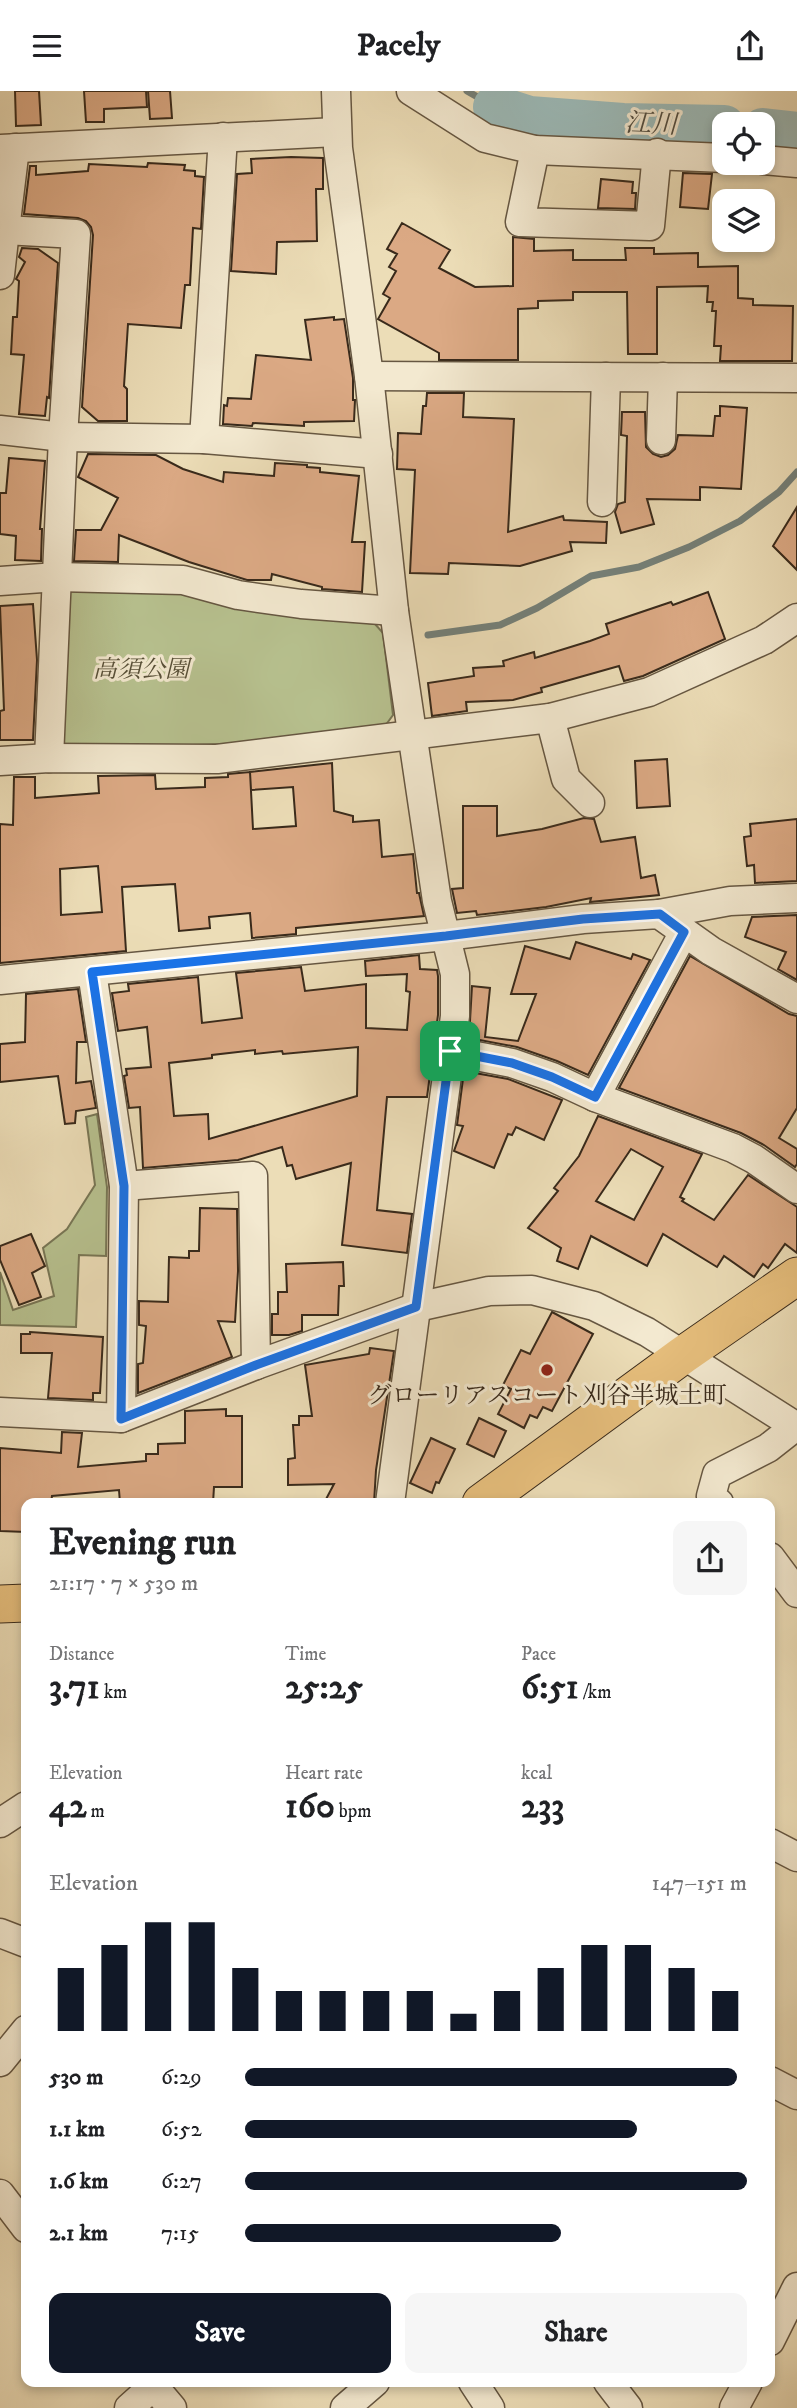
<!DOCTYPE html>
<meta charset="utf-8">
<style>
:root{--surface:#fff;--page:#f6f6f6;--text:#202124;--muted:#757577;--accent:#111827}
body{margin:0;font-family:"IM FELL DW Pica","Noto Serif JP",serif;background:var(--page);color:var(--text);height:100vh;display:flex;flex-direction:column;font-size:26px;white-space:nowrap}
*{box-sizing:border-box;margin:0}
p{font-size:23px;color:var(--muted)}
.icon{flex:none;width:38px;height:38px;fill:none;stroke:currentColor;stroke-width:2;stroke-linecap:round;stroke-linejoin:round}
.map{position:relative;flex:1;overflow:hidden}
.details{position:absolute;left:21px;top:1407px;width:754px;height:889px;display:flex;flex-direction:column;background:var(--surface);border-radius:14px;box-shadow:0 4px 10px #0003}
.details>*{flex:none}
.buttons{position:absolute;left:712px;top:21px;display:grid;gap:14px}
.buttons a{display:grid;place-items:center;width:63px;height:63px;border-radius:14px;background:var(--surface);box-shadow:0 4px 10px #0003;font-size:35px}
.pin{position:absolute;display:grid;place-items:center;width:60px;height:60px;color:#fff;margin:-30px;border-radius:14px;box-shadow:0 4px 10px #0006}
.round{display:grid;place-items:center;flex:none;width:74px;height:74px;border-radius:14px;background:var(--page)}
.head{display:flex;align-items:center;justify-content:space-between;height:119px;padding:0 28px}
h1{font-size:38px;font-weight:700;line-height:52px}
.metrics{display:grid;grid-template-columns:repeat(3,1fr);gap:10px;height:119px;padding:7px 28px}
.metrics div{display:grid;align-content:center}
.metrics b{font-size:35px;font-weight:700}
.metrics small{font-size:19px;font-weight:400}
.metrics p{font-size:19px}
.chart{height:196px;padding:14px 28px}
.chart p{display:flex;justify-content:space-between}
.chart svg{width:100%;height:126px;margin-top:7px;stroke:var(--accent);stroke-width:6}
.action{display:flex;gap:14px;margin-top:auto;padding:14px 28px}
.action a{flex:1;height:80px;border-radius:14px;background:var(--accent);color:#fff;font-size:28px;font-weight:700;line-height:80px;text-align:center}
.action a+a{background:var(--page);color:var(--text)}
ul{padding:0 28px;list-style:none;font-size:23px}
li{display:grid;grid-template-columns:112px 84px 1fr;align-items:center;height:52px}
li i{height:18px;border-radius:9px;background:var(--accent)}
header{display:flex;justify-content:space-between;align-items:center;height:91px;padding:0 28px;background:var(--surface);font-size:32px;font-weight:700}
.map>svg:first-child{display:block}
.green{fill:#b7c18f;stroke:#787655;stroke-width:2}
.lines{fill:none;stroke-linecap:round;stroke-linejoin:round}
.stream{stroke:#748079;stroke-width:7}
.river{stroke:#9cbab8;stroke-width:44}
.building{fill:#dba984;stroke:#392a1b;stroke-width:2;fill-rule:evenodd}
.minor-casing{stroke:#665742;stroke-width:31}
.major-casing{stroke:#392a1b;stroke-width:39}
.minor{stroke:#f3e9d0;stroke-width:28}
.major{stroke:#e6be7c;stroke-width:37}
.route-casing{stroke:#fff;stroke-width:14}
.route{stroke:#1a73e8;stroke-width:9}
.poi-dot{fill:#8f2418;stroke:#f3e9d0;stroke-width:2.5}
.labels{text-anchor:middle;stroke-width:6;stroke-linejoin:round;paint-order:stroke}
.park-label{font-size:24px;font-style:italic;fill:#585038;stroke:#f3e9d0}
.poi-label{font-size:24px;fill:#392a1b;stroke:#f3e9d0}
.water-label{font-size:26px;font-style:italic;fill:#524e42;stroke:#f3e9d0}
</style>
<header><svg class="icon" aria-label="menu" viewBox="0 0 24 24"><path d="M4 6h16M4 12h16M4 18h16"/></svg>Pacely<svg class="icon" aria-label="share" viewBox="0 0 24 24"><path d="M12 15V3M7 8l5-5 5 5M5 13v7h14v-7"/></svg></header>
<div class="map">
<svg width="797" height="2317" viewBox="0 0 797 2317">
<rect width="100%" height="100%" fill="#ecddb7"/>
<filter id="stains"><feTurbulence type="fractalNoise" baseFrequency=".00286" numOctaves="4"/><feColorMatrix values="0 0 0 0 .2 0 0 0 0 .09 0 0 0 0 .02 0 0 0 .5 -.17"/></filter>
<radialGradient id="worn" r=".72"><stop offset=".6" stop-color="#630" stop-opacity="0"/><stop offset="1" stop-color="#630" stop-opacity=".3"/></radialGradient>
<g class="green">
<path d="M77,496L184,501L291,522L375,533L383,542L393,624L385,635L224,653L67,658L60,650L67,503Z"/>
<path d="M97,1023L107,1096L106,1165L79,1164L76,1236L0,1234V1181L13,1219L54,1205L43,1157L67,1138L95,1094L86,1026Z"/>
</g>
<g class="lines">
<g class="stream">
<path d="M467,0L495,16"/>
<path d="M428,544L500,534L537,517L591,485L639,476L689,456L740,430L779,401L797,381"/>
</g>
<g class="river">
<path d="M495,16L529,27L623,34L724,36"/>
<path d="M763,39L797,43"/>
</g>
</g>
<g class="building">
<path d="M15,0H39L41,34L16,35Z"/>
<path d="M84,0H146L147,16L104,18V31H86Z"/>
<path d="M148,0H170L172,27L150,28Z"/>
<path d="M291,66L323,67V98H316L317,150L277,151L276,183L231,180L237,83L252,82L251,68Z"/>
<path d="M148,72L185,74L184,79L195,80V85L204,86L201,138L193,137L190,194H185L181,237L128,233L124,295L127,298V330H98L82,316L93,144L91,136L86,130L78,127L24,123L30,75H36V84L88,80L89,73L147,76Z"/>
<path d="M683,82L712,83L708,118L680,116Z"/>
<path d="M601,88L633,91L632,102H636L635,118L598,117Z"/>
<path d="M402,132L450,159L439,177L475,196L513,195V146L534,148V160L573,159V169H626L625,157H654V163L698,162V176L738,175V207L753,208V214L793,215L792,270H720L721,255H714L716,220H712L713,211H707L708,195L657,196V263H628L627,201H573V209L538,210V217L518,218V269H439V262L378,228L390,207L383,203L396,180L389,176L397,163L387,158Z"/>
<path d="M22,157L38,158L58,172L49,307L47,306L45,325L19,323L24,264L11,263L13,226H17L19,190L16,188L25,171L19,166Z"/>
<path d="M334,226V229L344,228L353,287V309H355L354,330L304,331V335L253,332L252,335L223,333L224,314L227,315L228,307L251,308L256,264L311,269L305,229Z"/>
<path d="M427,302H464L463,326L514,328L508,441L563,425L564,429L607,431L606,452L570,451L572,460L520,475L449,472L448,483L410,482L415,379L397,378L398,342L421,343L423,315H426Z"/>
<path d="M720,315L747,317L741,398L700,396V409L647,408L654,433L621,442L615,421L618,413L625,411L627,345L621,344L622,321H645L646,356L653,363L661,366L668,364L675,358L678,344L713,345L715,325H720Z"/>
<path d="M88,363L156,364L183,378L223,391L224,381L274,385L275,372L307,374V376L320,377V381L359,385L352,451H365L362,501L322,498V496L272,483L271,489H247L189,471L119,444L118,471L74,470L76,439H101L118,407L78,386Z"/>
<path d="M9,367L45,370L40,438H42L41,470L15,469L16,445L0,443V402H6Z"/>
<path d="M797,416V479L773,455Z"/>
<path d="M708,501L725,548L643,585L624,590L619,575L541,597L542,601L513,609L466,611L467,620L432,625L428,592L474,585L473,577L504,575L503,570L534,561L535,567L590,550L609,543L606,533L671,511L673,514Z"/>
<path d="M33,513L37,569L33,649H0V620L4,619L0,515Z"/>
<path d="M667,668L670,715L637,717L635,670Z"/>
<path d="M332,672L334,720L353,725V731L379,729L382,766L413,763L417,802H419L424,825L296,837V843L252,847L250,822L209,826L210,837L179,840L175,793L122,796L126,860L0,872V733L13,734L14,686H35V707L99,702L98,685L155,684L156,698L205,696V687L228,686V683L250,681L253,738L296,735L293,696L251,699L250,681ZM98,775L102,821L61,824L60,778Z"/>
<path d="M463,715H497V745L542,738L584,727L594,728L601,751L635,746L641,787L655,784L659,804L590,811L591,807L546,816L477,824L476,820L457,822L452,798L463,797Z"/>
<path d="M797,728V790L755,792L754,774L747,775L744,746L751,745L750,733Z"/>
<path d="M797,824V889L778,878L786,861L745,846L752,826Z"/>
<path d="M576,851L631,868L633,863L650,869L588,984L557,970L517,956L469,947L472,895L490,897L485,946L518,950L536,903H511L525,855L570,868Z"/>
<path d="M419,864L420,878L437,879L438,885V924L427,1006H387L377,1119L412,1123L407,1162L342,1154L351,1072L296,1088L292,1074L287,1075L282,1056L238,1069L143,1077L140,1016L129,1017L124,985L127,984L126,978L151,976L147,936L118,940L112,902L129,900L128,893L198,886L202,932L242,927L236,882L301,876L305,900L366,893V937L407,939L410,901L406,900L407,883L366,885L365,870ZM358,956L357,1005L209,1048L208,1023L174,1025L169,972L212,967V964L255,959V963L282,960L283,963Z"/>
<path d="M690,865L789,923L797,925V1017L779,1047L797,1058V1073L795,1076L764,1054L741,1042L619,997Z"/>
<path d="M78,898L86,951H77L76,992L91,990L96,1017L76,1020L75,1032L65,1033L58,985L0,991V953L25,951L26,903Z"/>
<path d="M464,980L508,988L562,1009L544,1049L516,1036L512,1044L508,1043L494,1077L454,1060L463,1035L457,1034Z"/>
<path d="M598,1025L702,1063L680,1106L684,1108L682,1110L714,1129L748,1084L794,1114L797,1116V1162L785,1153L768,1177L763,1173L754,1186L724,1165L717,1176L663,1143L647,1175L591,1145L578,1178L557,1170L561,1157L528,1137L558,1100L554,1097L579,1065ZM631,1058L663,1076L634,1129L596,1110Z"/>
<path d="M200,1117L237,1118L238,1180L235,1231L218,1230L232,1266L138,1302V1273L143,1272L146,1235L139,1234V1210L168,1211L169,1166L189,1167V1160H199Z"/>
<path d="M31,1143L45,1175L32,1182L41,1206L19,1214L0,1169V1155Z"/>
<path d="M343,1171L344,1195H339L338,1224H302V1240L289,1244H272V1223H278V1201H287L286,1173Z"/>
<path d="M552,1221L593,1243L552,1320L543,1316L537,1327L530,1324L524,1337L498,1323L511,1298L503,1294L521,1259L530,1263Z"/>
<path d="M30,1241L103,1246L100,1302H93V1309L48,1307L52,1262H21V1243H30Z"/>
<path d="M370,1257L394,1260L376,1379L374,1412H324L334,1393L288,1394V1368L295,1367L293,1334H299V1325H312L305,1274L369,1263Z"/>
<path d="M226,1318V1325H242V1396H214L213,1412H120L119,1399L52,1405L51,1412H26V1441L0,1440V1357L61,1362L62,1341L82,1342L78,1376L146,1370V1363H158V1353L185,1352V1320Z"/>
<path d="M479,1327L506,1340L494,1366L467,1353Z"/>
<path d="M431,1347L455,1358L439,1392L436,1391L432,1402L410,1392Z"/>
</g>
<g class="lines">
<g class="minor-casing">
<g id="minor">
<path d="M336,0L338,57L369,285L394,520L437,810L455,883V925L390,1412"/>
<path d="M411,0L485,47L535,59L724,67"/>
<path d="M0,58L336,41"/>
<path d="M535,59L520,131L650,135L657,62"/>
<path d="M763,69L797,72"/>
<path d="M5,139L15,57"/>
<path d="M0,184L5,139L76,143L63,346L49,667"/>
<path d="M369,285L797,287"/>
<path d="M0,339L63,346L204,348L378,363"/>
<path d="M204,348L223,46"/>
<path d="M661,349L663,286"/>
<path d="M602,411L606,286"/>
<path d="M0,490L57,486L183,489L238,504L301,513L394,520"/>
<path d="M550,627L566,688L590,712"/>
<path d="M0,670L49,667L217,668L550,627L649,601L764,549L797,527"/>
<path d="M659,823L730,810L797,807"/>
<path d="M92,881L124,1095L121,1327"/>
<path d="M0,889L446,845L583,828L659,823L711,860L797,908"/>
<path d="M450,960L512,972L552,986L595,1006L733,1057L754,1068L797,1098"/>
<path d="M595,1006L684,841"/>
<path d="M124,1095L253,1085L256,1274"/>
<path d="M0,1321L121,1327L256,1274L417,1216L489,1200L532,1199L594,1215L647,1241L797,1336"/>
<path d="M719,1412L711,1405L717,1383L768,1357L796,1335"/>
<path d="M770,1466L797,1502"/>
<path d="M0,1732L26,1715"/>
<path d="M770,1752L797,1766"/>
<path d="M0,1842L26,1852"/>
<path d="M0,1971L26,1939"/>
<path d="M770,1990L797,2004"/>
<path d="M0,2103L26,2137"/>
<path d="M770,2250L797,2196"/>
<path d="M150,2291L172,2317"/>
<path d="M473,2291L490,2317"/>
<path d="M608,2291L628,2317"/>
<path d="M129,2317L158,2291"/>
<path d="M345,2317L375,2291"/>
<path d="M734,2317L748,2291"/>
</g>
</g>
<g class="major-casing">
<g id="major">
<path d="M481,1412L683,1264L797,1185"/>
<path d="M0,1513L26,1512"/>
</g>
</g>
<use href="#minor" class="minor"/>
<use href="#major" class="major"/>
</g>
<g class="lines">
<g class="route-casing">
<path id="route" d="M660,823L684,841L595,1006L552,986L512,972L450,960L416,1216L256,1274L121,1328L124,1095L92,881L446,845L583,828Z"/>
</g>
<use href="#route" class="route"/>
</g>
<circle class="poi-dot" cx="547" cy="1279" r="7"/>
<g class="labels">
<g class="park-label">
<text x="141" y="586">高須公園</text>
</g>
<g class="poi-label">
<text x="547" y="1312">グローリアスコート刈谷半城土町</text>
</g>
<g class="water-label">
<text transform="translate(651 32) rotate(2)" y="9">江川</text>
</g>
</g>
<rect width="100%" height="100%" filter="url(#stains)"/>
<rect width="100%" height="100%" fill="url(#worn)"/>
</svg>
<div class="buttons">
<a><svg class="icon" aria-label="locate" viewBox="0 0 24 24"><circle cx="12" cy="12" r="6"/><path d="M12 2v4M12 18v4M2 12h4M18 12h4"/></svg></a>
<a><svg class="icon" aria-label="layers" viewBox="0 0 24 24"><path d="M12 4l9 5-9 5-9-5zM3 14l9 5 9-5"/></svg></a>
</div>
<div class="pin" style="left:450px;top:960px;background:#1e9e55"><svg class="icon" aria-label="arrive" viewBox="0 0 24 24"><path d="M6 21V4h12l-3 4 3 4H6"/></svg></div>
<section class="details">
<div class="head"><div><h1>Evening run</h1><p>21:17 · 7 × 530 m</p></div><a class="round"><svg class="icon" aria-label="share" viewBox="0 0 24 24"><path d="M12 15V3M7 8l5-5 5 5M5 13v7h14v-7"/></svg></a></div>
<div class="metrics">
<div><p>Distance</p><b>3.71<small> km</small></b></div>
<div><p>Time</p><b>25:25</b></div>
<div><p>Pace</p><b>6:51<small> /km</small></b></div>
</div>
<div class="metrics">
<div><p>Elevation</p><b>42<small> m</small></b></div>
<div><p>Heart rate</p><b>160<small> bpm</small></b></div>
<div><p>kcal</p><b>233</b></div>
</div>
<div class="chart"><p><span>Elevation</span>147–151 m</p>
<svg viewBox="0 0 160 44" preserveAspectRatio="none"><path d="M5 44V22M15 44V14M25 44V6M35 44V6M45 44V22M55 44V30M65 44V30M75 44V30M85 44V30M95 44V38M105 44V30M115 44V22M125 44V14M135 44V14M145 44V22M155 44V30"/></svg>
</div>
<ul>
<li><b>530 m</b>6:29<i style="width:98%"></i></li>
<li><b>1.1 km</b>6:52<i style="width:78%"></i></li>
<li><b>1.6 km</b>6:27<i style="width:100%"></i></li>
<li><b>2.1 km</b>7:15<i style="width:63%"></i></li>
</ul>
<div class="action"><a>Save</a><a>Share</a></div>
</section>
</div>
